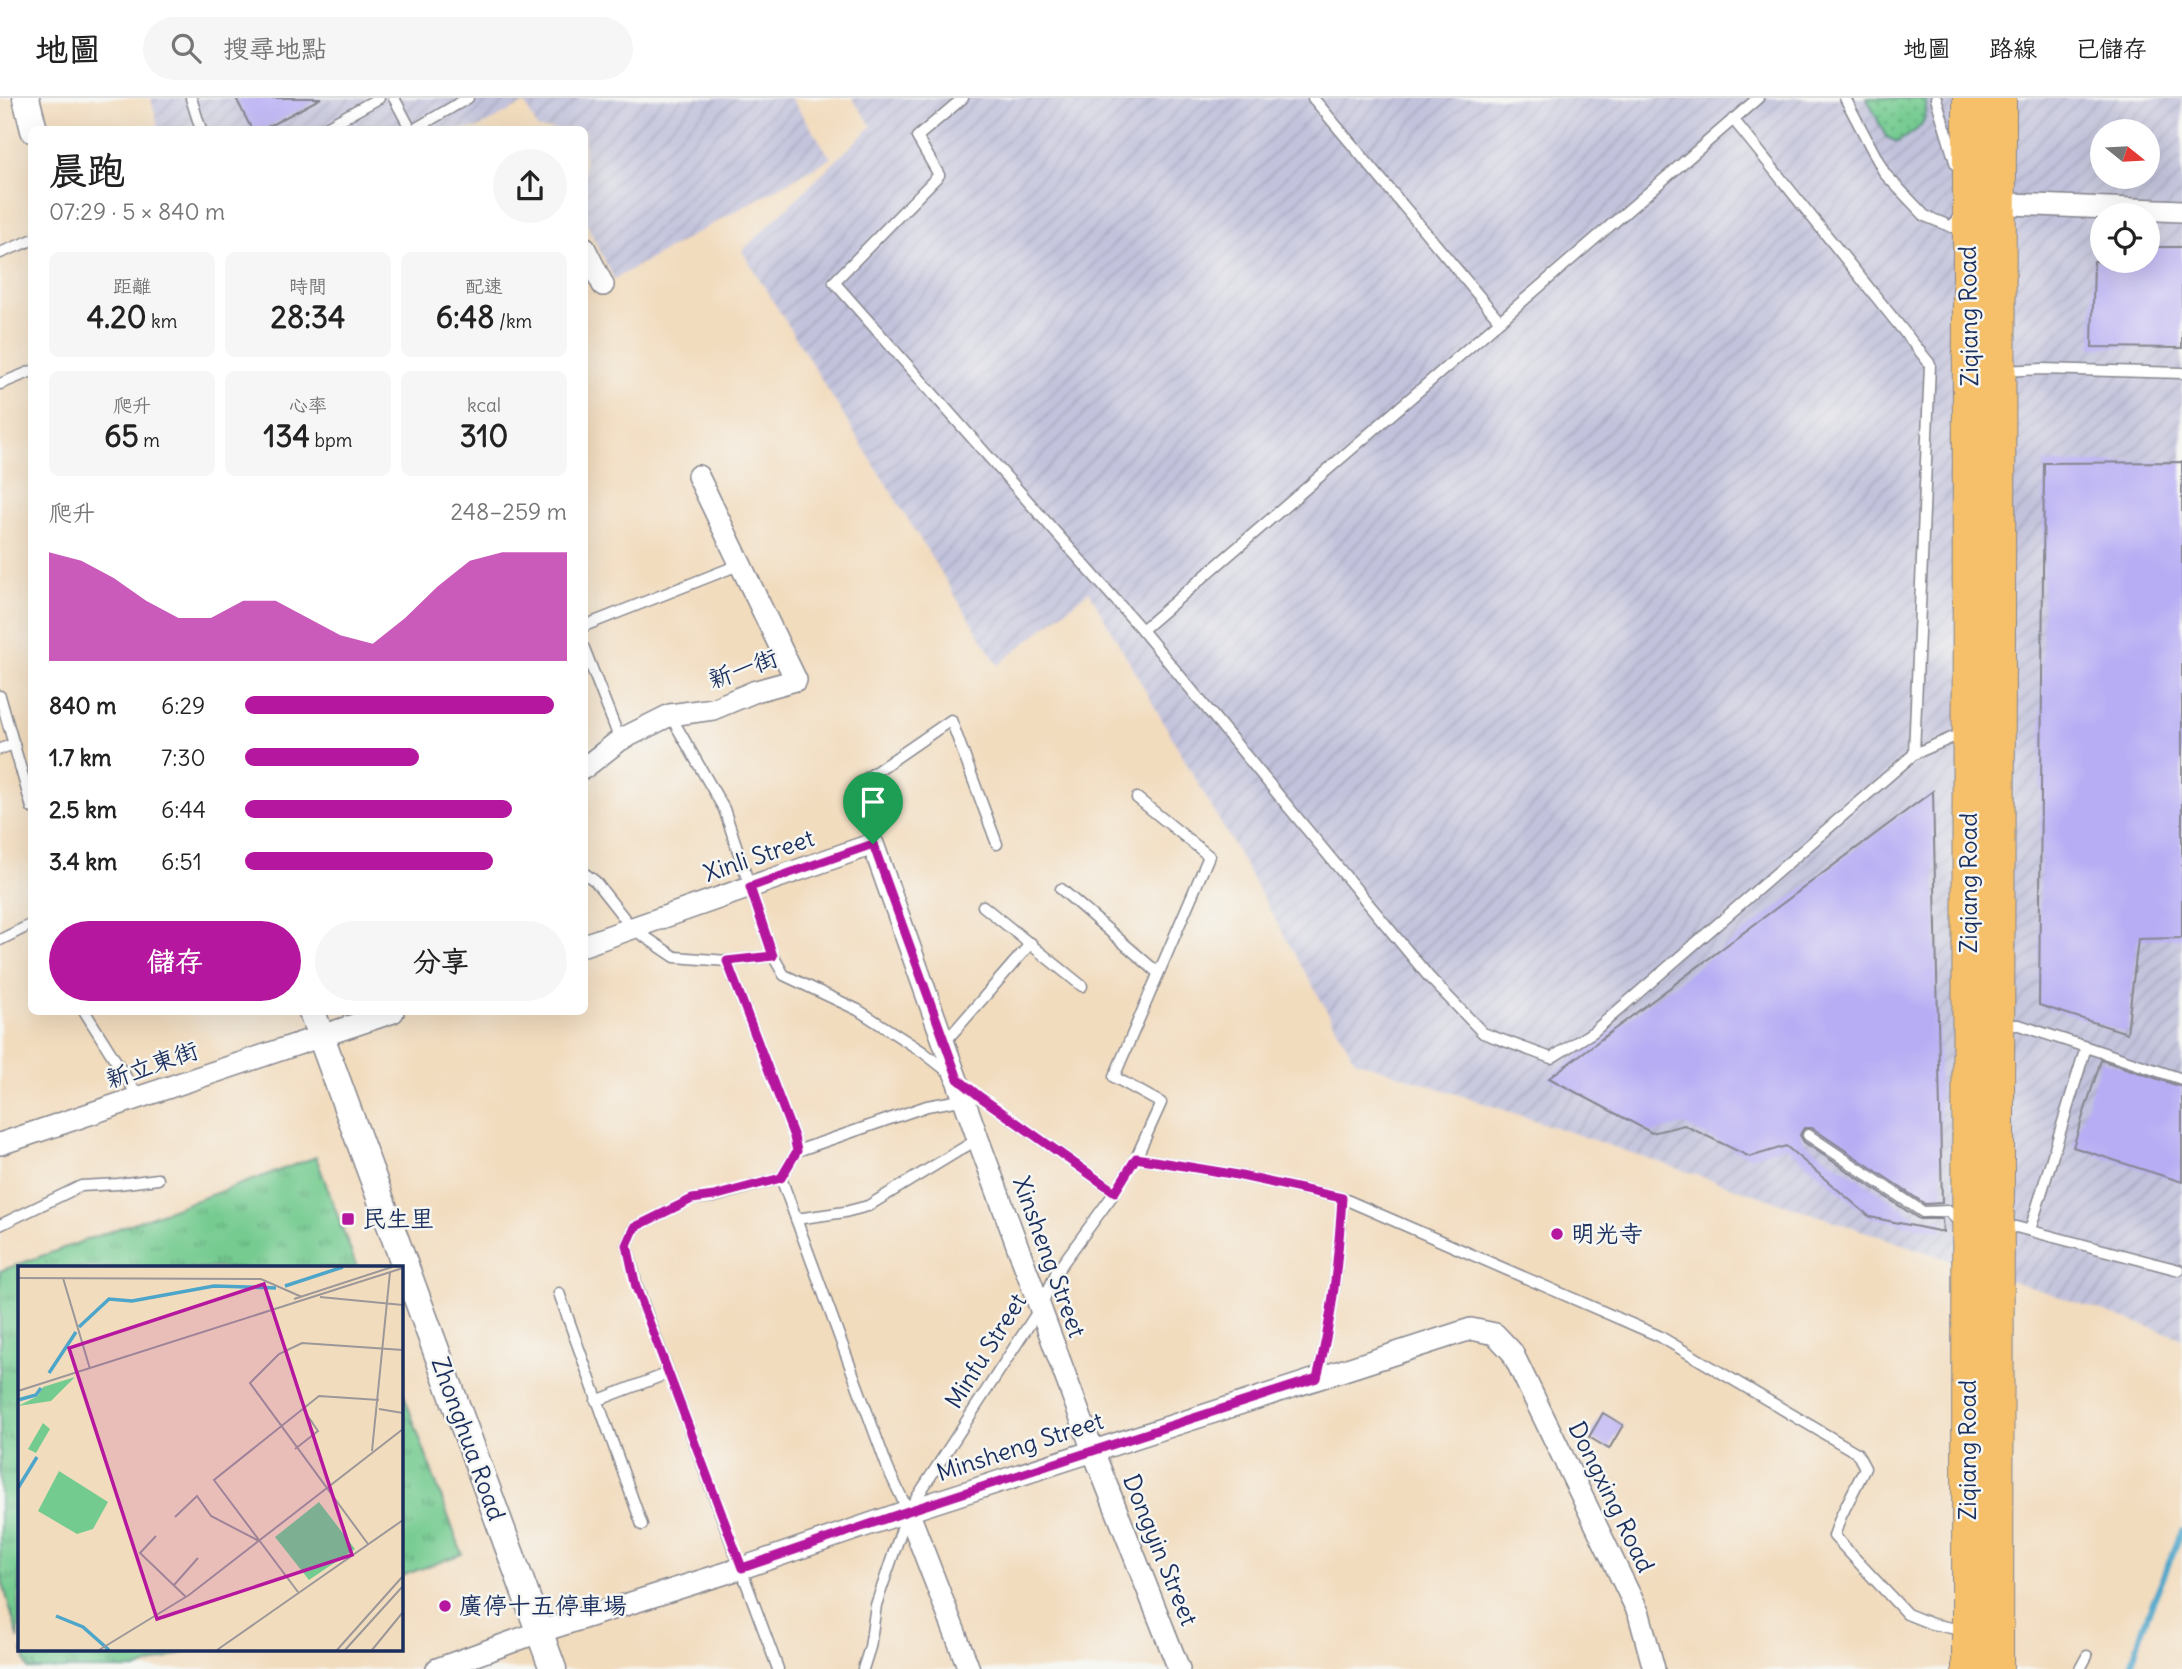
<!DOCTYPE html>
<html lang="zh-TW">
<meta charset="utf-8">
<style>
:root{--surface:#fff;--page:#f6f6f6;--text:#222;--muted:#767676;--line:#e0e0e0;--accent:#b5179e}
body{margin:0;font-family:Delius,"LXGW WenKai TC",sans-serif;background:var(--page);color:var(--text);height:100vh;display:flex;flex-direction:column;font-size:26px;white-space:nowrap}
*{box-sizing:border-box;margin:0}
p{font-size:23px;color:var(--muted)}
.icon{flex:none;width:38px;height:38px;fill:none;stroke:currentColor;stroke-width:2;stroke-linecap:round;stroke-linejoin:round}
.map{position:relative;flex:1;overflow:hidden}
.sheet{position:absolute;left:28px;top:28px;width:560px;height:889px;display:flex;flex-direction:column;background:var(--surface);border-radius:10px;box-shadow:0 7px 28px #0002}
.sheet>*{flex:none}
.needle{width:46px;rotate:108deg}
.tools{position:absolute;left:2090px;top:21px;display:grid;gap:14px}
.tools a{display:grid;place-items:center;width:70px;height:70px;border-radius:50%;background:var(--surface);box-shadow:0 7px 28px #0002;font-size:35px}
.pin{position:absolute;display:grid;place-items:center;width:60px;height:60px;color:#fff;margin:-72px -30px;border-radius:50% 50% 50% 0;rotate:-45deg;box-shadow:0 0 7px #0007}
.pin .icon{rotate:45deg}
.round{display:grid;place-items:center;flex:none;width:74px;height:74px;border-radius:37px;background:var(--page)}
.head{display:flex;align-items:center;justify-content:space-between;height:119px;padding:0 21px}
h1{font-size:38px;font-weight:800;line-height:52px}
.figures{display:grid;grid-template-columns:repeat(3,1fr);gap:10px;height:119px;padding:7px 21px}
.figures div{display:grid;align-content:center;border-radius:10px;background:var(--page);text-align:center}
.figures b{font-size:30px;font-weight:800}
.figures small{font-size:19px;font-weight:400}
.figures p{font-size:19px}
.chart{height:196px;padding:14px 21px}
.chart p{display:flex;justify-content:space-between}
.chart svg{width:100%;height:126px;margin-top:7px;fill:var(--accent);opacity:.7}
.cta{display:flex;gap:14px;margin-top:auto;padding:14px 21px}
.cta a{flex:1;height:80px;border-radius:42px;background:var(--accent);color:#fff;font-size:28px;font-weight:800;line-height:80px;text-align:center}
.cta a+a{background:var(--page);color:var(--text)}
ul{padding:0 21px;list-style:none;font-size:23px}
li{display:grid;grid-template-columns:112px 84px 1fr;align-items:center;height:52px}
li i{height:18px;border-radius:9px;background:var(--accent)}
header{display:flex;align-items:center;gap:42px;box-sizing:border-box;height:98px;padding:0 35px;background:var(--surface);border-bottom:2px solid var(--line)}
header strong{font-size:33px}
nav{display:flex;gap:38px;margin-inline-start:auto;font-size:24px}
.search{width:490px;height:63px;background:var(--page);display:flex;align-items:center;gap:18px;box-sizing:border-box;padding:0 24px;border-radius:38px;color:var(--muted);font-size:26px}
.map>svg:first-child{display:block}
.industrial{fill:url(#industrial-furrows);fill-rule:evenodd}
.grass{fill:url(#grass-dots);stroke:#487d77;stroke-width:2}
.park{fill:url(#park-tufts);stroke:#487d77;stroke-width:2}
.lines{fill:none;stroke-linecap:round;stroke-linejoin:round}
.stream{stroke:#4da6ca;stroke-width:6}
.building{fill:#b7adf4}
.service-casing{stroke:#86868e;stroke-width:13}
.minor-casing{stroke:#86868e;stroke-width:24}
.tertiary-casing{stroke:#86868e;stroke-width:29}
.primary-casing{stroke:#86868e;stroke-width:34}
.service{stroke:#fff;stroke-width:10}
.minor{stroke:#fff;stroke-width:21}
.tertiary{stroke:#fff;stroke-width:26}
.primary{stroke:#f6c06b;stroke-width:32}
.route-casing{stroke:#fff;stroke-width:14}
.route{stroke:#b5179e;stroke-width:9}
.poi-dot{fill:#b5179e;stroke:#f6f6f2;stroke-width:2.5}
.labels{text-anchor:middle;stroke-width:5;stroke-linejoin:round;paint-order:stroke}
.street-label{font-size:24px;fill:#1b2f5e;stroke:#f6f6f2}
.poi-label{font-size:24px;fill:#1b2f5e;stroke:#f6f6f2;text-anchor:start}
.inset-river{fill:none;stroke:#4da6ca;stroke-width:3.5}
.inset-road{fill:none;stroke:#9c9798;stroke-width:2}
.view{fill:#b5179e;fill-opacity:0.15;stroke:#b5179e;stroke-width:3.5}
.inset-edge{fill:none;stroke:#1b2f5e;stroke-width:3.5}
</style>
<header>
<strong>地圖</strong>
<div class="search"><svg class="icon" aria-label="search" viewBox="0 0 24 24"><circle cx="10" cy="10" r="6"/><path d="M15 15l6 6"/></svg>搜尋地點</div>
<nav><a>地圖</a><a>路線</a><a>已儲存</a></nav>
</header>
<div class="map">
<svg width="2182" height="1571" viewBox="0 0 2182 1571">
<defs>
<pattern id="industrial-furrows" width="10" height="10" patternUnits="userSpaceOnUse" patternTransform="scale(1.75)"><rect width="10" height="10" fill="#c2c2dc"/><path d="M-1 1l2-2M0 10L10 0M9 11l2-2" fill="none" stroke="#a6a7bf"/></pattern>
<pattern id="grass-dots" width="8" height="8" patternUnits="userSpaceOnUse" patternTransform="scale(1.75)"><rect width="8" height="8" fill="#74cb90"/><path d="M2 2h.1M6 6h.1" fill="none" stroke="#5ea579" stroke-width="1.8" stroke-linecap="round"/></pattern>
<pattern id="park-tufts" width="24" height="20" patternUnits="userSpaceOnUse" patternTransform="scale(1.75)"><rect width="24" height="20" fill="#74cb90"/><path d="M3 7l-1-3M5 7V3M7 7l1-3M15 17l-1-3M17 17v-4M19 17l1-3" fill="none" stroke="#5ea579"/></pattern>
</defs>
<rect width="100%" height="100%" fill="#f6f6f2"/>
<filter id="ink" filterUnits="userSpaceOnUse"><feTurbulence type="fractalNoise" baseFrequency=".0143" numOctaves="2"/><feDisplacementMap in="SourceGraphic" scale="14" xChannelSelector="R" yChannelSelector="G"/><feConvolveMatrix kernelMatrix="1 2 1 2 8 2 1 2 1" color-interpolation-filters="sRGB"/></filter>
<filter id="wash" filterUnits="userSpaceOnUse"><feTurbulence type="fractalNoise" baseFrequency=".00686" numOctaves="4" result="noise"/><feDisplacementMap in="SourceGraphic" scale="28" xChannelSelector="R" yChannelSelector="G"/><feGaussianBlur stdDeviation="1.57" result="paint"/><feColorMatrix in="noise" values="0 0 0 0 0 0 0 0 0 0 0 0 0 0 0 0 0 1.4 0 .05"/><feComposite in="paint" operator="in"/></filter>
<g filter="url(#wash)">
<rect width="100%" height="100%" fill="#f2dcbe"/>
<g class="industrial">
<path d="M151,0H791L831,60L614,181L585,122L584,32L538,31L525,5L476,31L159,32Z"/>
<path d="M852,0H2182V1240L1355,962L1089,493L998,567L742,153L872,28ZM2102,33H2147V79H2102ZM2102,117H2147V163H2102Z"/>
</g>
<path class="grass" d="M1867,0H1926C1928,26 1920,32 1897,44L1886,39Z"/>
<g class="park">
<path d="M316,1059L357,1170H19V1542L0,1475V1173Z"/>
<path d="M401,1289L462,1456L401,1478Z"/>
<path d="M22,1552H191L137,1571H28Z"/>
</g>
<g class="lines">
<path class="stream" d="M2130,1571L2144,1526L2182,1433"/>
</g>
<g id="blocks">
<g class="building">
<path d="M236,0H321L262,32H252Z"/>
<path d="M2147,149H2182V250L2092,249L2094,163H2147Z"/>
<path d="M2182,364V840L2138,841L2127,935L2039,907L2044,365Z"/>
<path d="M1933,693L1942,1105L1925,1106L1812,1030H1804L1800,1037L1804,1044L1919,1121H1942L1943,1134L1870,1119L1786,1048L1750,1059L1684,1027L1652,1035L1549,980Z"/>
<path d="M2101,962L2182,989V1084L2073,1049Z"/>
<path d="M1603,1315L1623,1327L1609,1351L1589,1339Z"/>
</g>
</g>
</g>
<g filter="url(#ink)">
<use href="#blocks" fill-opacity="0" stroke="#86868e" stroke-width="2"/>
<g class="lines">
<g class="service-casing">
<g id="service">
<path d="M191,0L201,32"/>
<path d="M394,0L411,32"/>
<path d="M963,0L917,39L939,77L834,184L1142,532L1758,0"/>
<path d="M1313,0L1500,223"/>
<path d="M1845,0L1885,76L1925,118L1952,129L1961,114"/>
<path d="M1936,0L1956,67"/>
<path d="M1733,21L1930,266L1914,656"/>
<path d="M321,32L379,0"/>
<path d="M413,32L468,0"/>
<path d="M0,155L32,142"/>
<path d="M2003,273L2042,271L2182,275"/>
<path d="M0,286L32,273"/>
<path d="M584,528L741,466"/>
<path d="M1142,532L1429,879L1483,935L1551,960L1593,934L1914,656L1963,635"/>
<path d="M584,550L620,642"/>
<path d="M0,598L32,710"/>
<path d="M670,617L724,711L773,858"/>
<path d="M0,651L14,646"/>
<path d="M873,746L858,686L951,622L997,746"/>
<path d="M584,775L595,783L632,830L675,859L727,863L773,858L784,877L858,912L923,954L979,998L1115,1094L1057,1173L1040,1210L908,1413L876,1507L870,1549L863,1571"/>
<path d="M1061,791L1158,875"/>
<path d="M983,808L1082,888"/>
<path d="M0,842L32,826"/>
<path d="M727,863L794,1039L797,1053L781,1080L888,1371L908,1413"/>
<path d="M85,914L139,1000"/>
<path d="M2001,927H2019L2086,949L2030,1132"/>
<path d="M945,944L1031,845"/>
<path d="M2086,949L2182,981"/>
<path d="M1808,1037L1923,1114L1948,1113L1961,1126"/>
<path d="M797,1053L927,1008L966,1001"/>
<path d="M1136,1060L1161,1005L1114,979L1209,758L1137,700"/>
<path d="M1115,1094L1136,1060L1232,1076L1342,1100L1659,1238L1857,1355L1865,1370L1841,1418L1834,1438L1907,1516L1932,1526L1966,1533"/>
<path d="M796,1121L845,1114L868,1108L978,1041"/>
<path d="M0,1127L81,1088L118,1086L158,1081"/>
<path d="M2002,1130L2016,1129L2179,1172"/>
<path d="M559,1195L642,1427"/>
<path d="M1317,1280C1333,1219 1338,1163 1342,1100"/>
<path d="M596,1303L669,1275"/>
<path d="M778,1571L637,1189L627,1147L635,1129L692,1101L714,1099L781,1080"/>
<path d="M2080,1571L2087,1558"/>
</g>
</g>
<g class="minor-casing">
<g id="minor">
<path d="M1987,105L2182,113"/>
<path d="M584,149L603,187"/>
<path d="M584,670L620,642L670,617L713,611L756,593L796,582L698,378"/>
<path d="M584,847L873,746L978,1041L1093,1353L1179,1571"/>
<path d="M0,1046L393,914"/>
<path d="M908,1413L969,1571"/>
<path d="M437,1571L539,1534L742,1470L908,1413L1471,1231L1495,1236L1512,1254L1639,1516L1654,1571"/>
</g>
</g>
<g class="tertiary-casing">
<g id="tertiary">
<path d="M26,0L34,32"/>
<path d="M312,914L553,1571"/>
</g>
</g>
<g class="primary-casing">
<g id="primary">
<path d="M1968,1571L1969,0"/>
<path d="M1997,1571L2000,0"/>
</g>
</g>
<use href="#service" class="service"/>
<use href="#minor" class="minor"/>
<use href="#tertiary" class="tertiary"/>
<use href="#primary" class="primary"/>
</g>
</g>
<g class="lines" filter="url(#ink)">
<g class="route-casing">
<path id="route" d="M873,746L958,981L979,998L1115,1094L1136,1060L1232,1076L1342,1100C1338,1163 1333,1219 1317,1280L908,1413L742,1470L636,1189L627,1147L635,1129L692,1101L714,1098L781,1080L797,1053L794,1039L727,863L773,858L750,789Z"/>
</g>
<use href="#route" class="route"/>
</g>
<g class="poi-dot">
<rect x="341" y="1114" width="14" height="14" rx="3.5"/>
<circle cx="1557" cy="1136" r="7"/>
<circle cx="445" cy="1508" r="7"/>
</g>
<g class="labels">
<g class="street-label">
<text transform="translate(1969 218) rotate(-91)" y="8">Ziqiang Road</text>
<text transform="translate(743 571) rotate(-20)" y="8">新一街</text>
<text transform="translate(759 758) rotate(-19)" y="8">Xinli Street</text>
<text transform="translate(1969 785) rotate(-90)" y="8">Ziqiang Road</text>
<text transform="translate(152 967) rotate(-19)" y="8">新立東街</text>
<text transform="translate(1049 1159) rotate(70)" y="8">Xinsheng Street</text>
<text transform="translate(986 1253) rotate(-58)" y="8">Minfu Street</text>
<text transform="translate(468 1341) rotate(70)" y="8">Zhonghua Road</text>
<text transform="translate(1020 1349) rotate(-18)" y="8">Minsheng Street</text>
<text transform="translate(1968 1352) rotate(-90)" y="8">Ziqiang Road</text>
<text transform="translate(1611 1399) rotate(64)" y="8">Dongxing Road</text>
<text transform="translate(1160 1452) rotate(68)" y="8">Dongyin Street</text>
</g>
<g class="poi-label">
<text x="362" y="1129">民生里</text>
<text x="1571" y="1144">明光寺</text>
<text x="459" y="1516">廣停十五停車場</text>
</g>
</g>
<g transform="translate(18 1168)">
<rect width="385" height="385" fill="#f2dcbe"/>
<path d="M25,157L32,163L18,187L10,183Z" fill="#74cb90"/>
<path d="M57,111L33,135L0,140L20,130L25,121ZM301,236L337,283L291,314L257,271Z" fill="#74cb90"/>
<path d="M41,205L90,236L75,263L59,268L20,245Z" fill="#74cb90"/>
<path class="inset-river" d="M267,20L325,1M61,61L91,33L114,35L196,20L258,22M31,107L58,66M0,134L18,129L23,122M0,222L19,191M38,350L65,361L91,384"/>
<path class="inset-road" d="M0,12L243,13L284,31M45,12L72,103M302,31L385,39M276,33L374,1M0,125L385,2M361,143L385,147M277,183L300,165L285,143M354,185L372,6M157,251L179,230L193,250L241,275M138,270L122,287L168,331M350,278L232,117L261,88L284,77L385,84M156,319L180,292M280,326L196,214L301,130L361,134M81,384L171,329L385,163M199,384L385,254M319,384L385,310M327,384L385,320M354,384L385,346"/>
<path class="view" d="M246,18L334,289L139,353L51,82Z"/>
<rect width="385" height="385" class="inset-edge"/>
</g>
</svg>
<div class="tools">
<a><svg class="needle" viewBox="-14 -14 28 28"><path d="M0-13l5 13h-10z" fill="#e53935"/><path d="M0 13l5-13h-10z" fill="#767676"/></svg></a>
<a><svg class="icon" aria-label="locate" viewBox="0 0 24 24"><circle cx="12" cy="12" r="6"/><path d="M12 2v4M12 18v4M2 12h4M18 12h4"/></svg></a>
</div>
<div class="pin" style="left:873px;top:746px;background:#1e9e55"><svg class="icon" aria-label="arrive" viewBox="0 0 24 24"><path d="M6 21V4h12l-3 4 3 4H6"/></svg></div>
<section class="sheet">
<div class="head"><div><h1>晨跑</h1><p>07:29 · 5 × 840 m</p></div><a class="round"><svg class="icon" aria-label="share" viewBox="0 0 24 24"><path d="M12 15V3M7 8l5-5 5 5M5 13v7h14v-7"/></svg></a></div>
<div class="figures">
<div><p>距離</p><b>4.20<small> km</small></b></div>
<div><p>時間</p><b>28:34</b></div>
<div><p>配速</p><b>6:48<small> /km</small></b></div>
</div>
<div class="figures">
<div><p>爬升</p><b>65<small> m</small></b></div>
<div><p>心率</p><b>134<small> bpm</small></b></div>
<div><p>kcal</p><b>310</b></div>
</div>
<div class="chart"><p><span>爬升</span>248–259 m</p>
<svg viewBox="0 0 160 44" preserveAspectRatio="none"><path d="M0 44V6L10 9L20 15L30 23L40 29L50 29L60 23L70 23L80 29L90 35L100 38L110 29L120 18L130 9L140 6L150 6L160 6V44z"/></svg>
</div>
<ul>
<li><b>840 m</b>6:29<i style="width:96%"></i></li>
<li><b>1.7 km</b>7:30<i style="width:54%"></i></li>
<li><b>2.5 km</b>6:44<i style="width:83%"></i></li>
<li><b>3.4 km</b>6:51<i style="width:77%"></i></li>
</ul>
<div class="cta"><a>儲存</a><a>分享</a></div>
</section>
</div>
